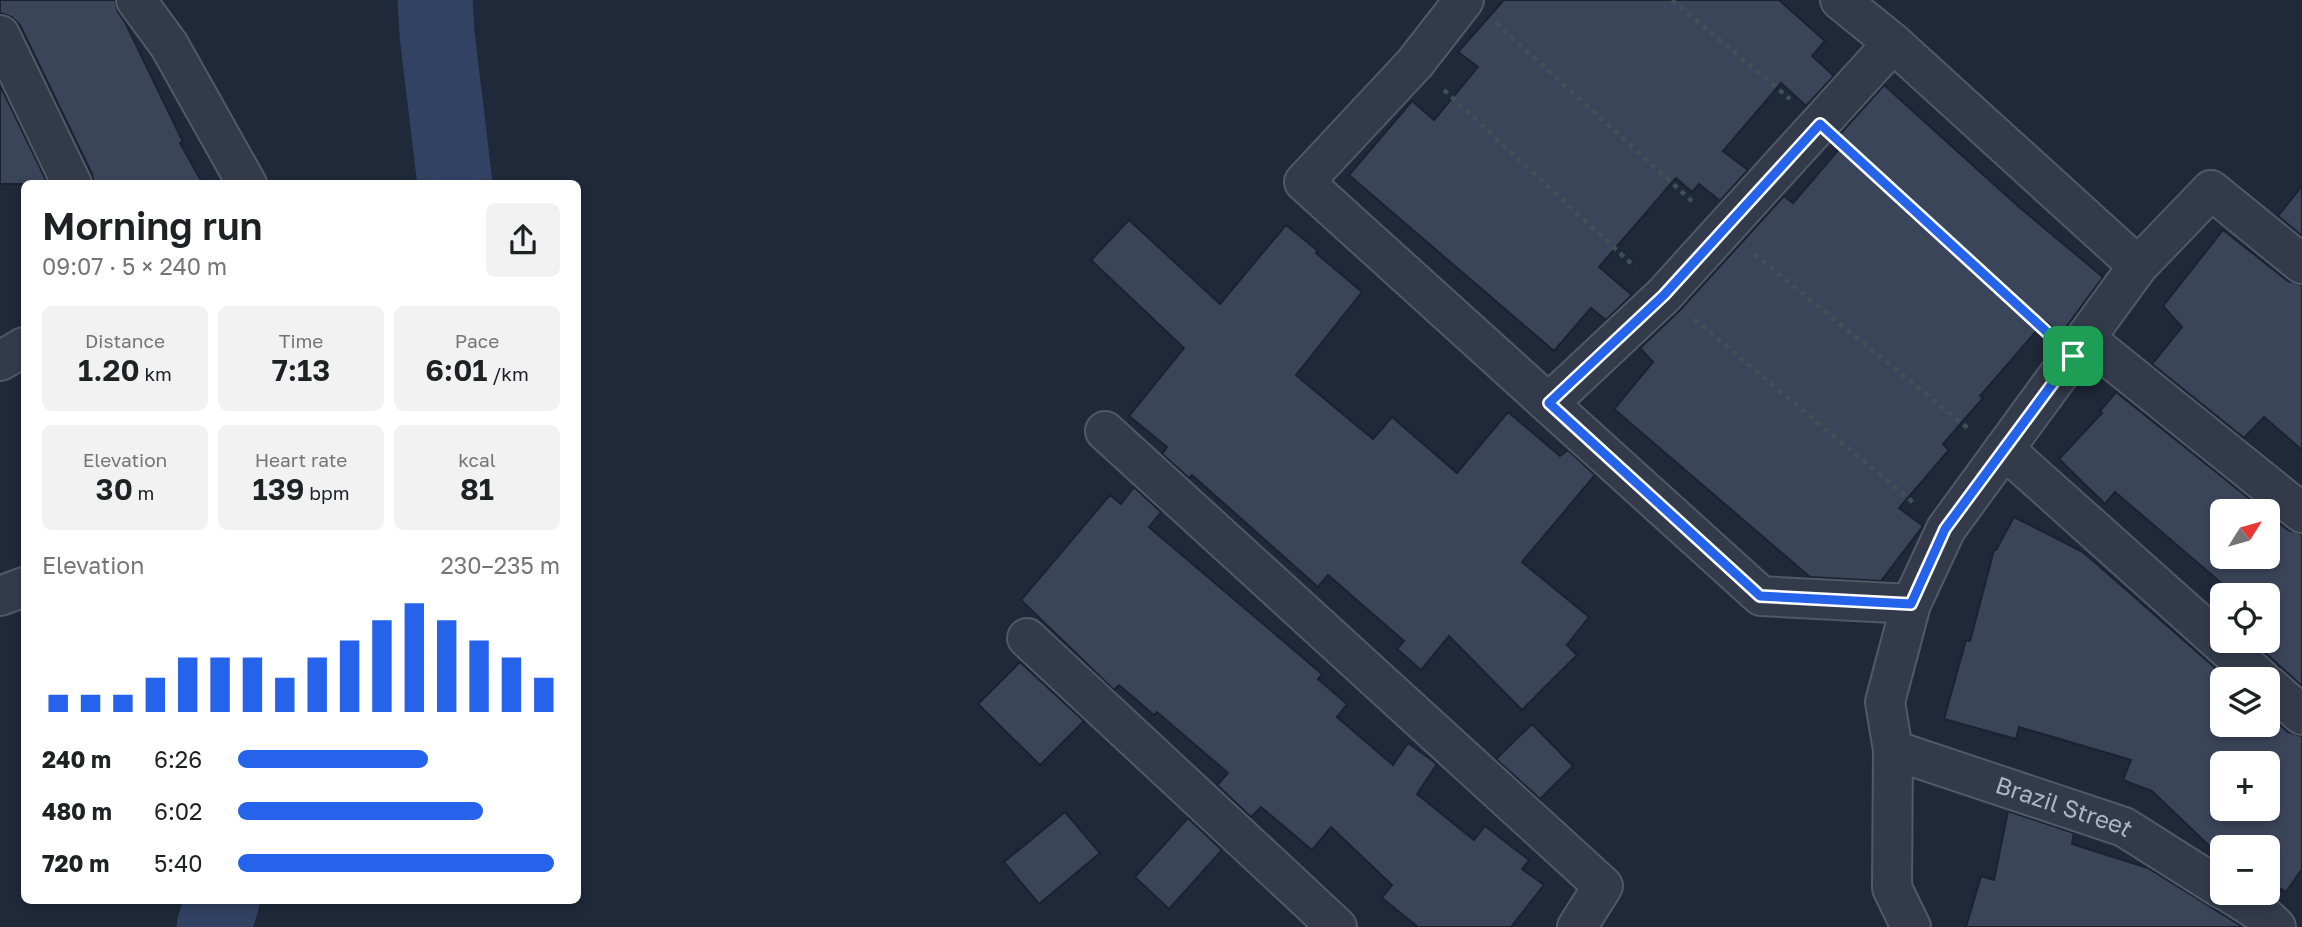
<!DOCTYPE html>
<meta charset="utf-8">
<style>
:root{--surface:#fff;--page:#f2f2f2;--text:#202124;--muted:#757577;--accent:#2563eb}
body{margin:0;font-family:"Golos Text",sans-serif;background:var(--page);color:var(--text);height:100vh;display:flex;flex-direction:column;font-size:26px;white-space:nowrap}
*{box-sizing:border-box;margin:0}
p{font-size:23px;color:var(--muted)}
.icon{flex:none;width:38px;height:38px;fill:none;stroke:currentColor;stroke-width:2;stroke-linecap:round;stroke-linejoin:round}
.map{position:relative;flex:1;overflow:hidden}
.sheet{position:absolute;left:21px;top:180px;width:560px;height:724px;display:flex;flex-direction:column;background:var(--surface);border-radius:10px;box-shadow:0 4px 10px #0003}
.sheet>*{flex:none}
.needle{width:46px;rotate:53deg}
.controls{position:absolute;left:2210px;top:499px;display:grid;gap:14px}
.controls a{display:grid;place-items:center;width:70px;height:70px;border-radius:10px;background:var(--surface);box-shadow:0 4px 10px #0003;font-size:35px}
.pin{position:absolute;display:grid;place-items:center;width:60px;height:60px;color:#fff;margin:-30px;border-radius:14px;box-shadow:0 4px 10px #0006}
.round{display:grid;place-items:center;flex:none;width:74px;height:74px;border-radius:10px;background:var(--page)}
.headline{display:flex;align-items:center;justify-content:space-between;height:119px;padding:0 21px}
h1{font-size:38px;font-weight:600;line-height:52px}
.metrics{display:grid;grid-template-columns:repeat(3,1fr);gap:10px;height:119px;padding:7px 21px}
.metrics div{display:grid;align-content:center;border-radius:10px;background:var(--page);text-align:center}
.metrics b{font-size:30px;font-weight:600}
.metrics small{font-size:19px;font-weight:400}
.metrics p{font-size:19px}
.chart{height:196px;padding:14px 21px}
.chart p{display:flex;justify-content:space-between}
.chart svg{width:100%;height:126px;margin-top:7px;stroke:var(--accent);stroke-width:6}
ul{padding:0 21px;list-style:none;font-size:23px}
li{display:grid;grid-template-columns:112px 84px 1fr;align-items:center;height:52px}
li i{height:18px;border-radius:9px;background:var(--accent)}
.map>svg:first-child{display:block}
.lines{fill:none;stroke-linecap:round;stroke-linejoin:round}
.river{stroke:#324263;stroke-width:75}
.building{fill:#3b455a;stroke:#1b2231;stroke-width:2;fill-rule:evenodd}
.minor-casing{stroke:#515868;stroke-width:42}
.path{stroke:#3c5255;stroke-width:4.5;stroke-dasharray:5 5;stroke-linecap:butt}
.minor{stroke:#333b4a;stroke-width:38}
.route-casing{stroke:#fff;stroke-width:14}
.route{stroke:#2563eb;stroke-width:9}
.labels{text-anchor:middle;stroke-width:7;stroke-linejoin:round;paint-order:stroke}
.street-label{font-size:24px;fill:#aeb5c7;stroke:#19202f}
</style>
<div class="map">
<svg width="2302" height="927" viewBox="0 0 2302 927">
<rect width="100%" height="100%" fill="#1f293a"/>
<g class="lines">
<g class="river">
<path d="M435,0L437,34L455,184"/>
<path d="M214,927L222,901"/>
</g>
</g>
<g class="building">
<path d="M0,0H115L118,12L125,22L183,142L180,143L203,184H94L92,174L20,25L12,17L0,13Z"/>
<path d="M1504,0H1779L1825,41L1812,56L1834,76L1806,106L1781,83L1723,151L1748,170L1720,201L1699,184L1692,192L1676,178L1599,267L1632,295L1606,320L1591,308L1554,351L1349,175L1412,101L1434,120L1478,67L1458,52Z"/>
<path d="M0,85L48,184H0Z"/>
<path d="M1884,85L2019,207L2103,277L2061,334L2045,321L1980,396L1983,398L1943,444L1949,450L1899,508L1923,526L1881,581L1810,577L1614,409L1653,362L1640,348L1680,310L1784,196L1793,203L1840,148L1833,142Z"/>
<path d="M2302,186V236L2278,216Z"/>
<path d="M1129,220L1220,304L1286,225L1318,251L1316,253L1362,292L1296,375L1373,439L1392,417L1457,473L1508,412L1560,456L1568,450L1595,475L1522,562L1589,617L1567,645L1577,655L1522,710L1449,636L1421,670L1397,649L1404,641L1328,575L1318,587L1192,475L1189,478L1162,454L1167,447L1129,416L1184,348L1091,260Z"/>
<path d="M2223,230L2288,281L2302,285V450L2264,417L2244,438L2152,364L2182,327L2163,306Z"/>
<path d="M2116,392L2265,511H2222V556H2268V514L2288,530L2302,534V686L2251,640H2268V595H2222V615L2211,605L2226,587L2115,492L2105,504L2059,459L2102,413L2100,411Z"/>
<path d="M1134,487L1161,512L1149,527L1322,674L1318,679L1347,704L1337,717L1393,765L1408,743L1437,764L1417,794L1474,840L1485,826L1529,860L1522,869L1544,885L1511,927H1418L1382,898L1392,885L1331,827L1312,850L1261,807L1251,817L1217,785L1228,773L1157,712L1154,715L1119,685L1114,690L1021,600L1110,495L1121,504Z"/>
<path d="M2014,517L2083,552L2228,679H2222V724H2268V714L2288,732L2302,736V869L2286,892L2281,889L2274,896L2268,891V847H2222V858L2152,791L2123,780L2131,760L2019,727L2016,739L1944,719L1966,640L1970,641L1994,550H1996ZM2222,763H2268V808H2222Z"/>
<path d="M1020,662L1084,721L1040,765L978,704Z"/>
<path d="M1532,724L1573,766L1540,799L1496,759Z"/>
<path d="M2008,811L2074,833L2072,844L2148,868L2243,927H1966L1981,876L1994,880Z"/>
<path d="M1065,812L1100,853L1039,904L1004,862Z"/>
<path d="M1188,818L1222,850L1169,909L1135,877Z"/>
</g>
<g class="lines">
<g class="minor-casing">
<g id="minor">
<path d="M136,0L169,45L247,184"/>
<path d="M1464,0L1415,63L1304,182L1761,596L1911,604"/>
<path d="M1840,0L1893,43L2138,266"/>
<path d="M0,35L72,184"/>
<path d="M2086,339L2302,513"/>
<path d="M0,361L24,347"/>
<path d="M1549,403L1664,295L1893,43"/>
<path d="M1105,431L1603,886L1577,927"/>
<path d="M2004,449L2261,679"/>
<path d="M0,596L24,587"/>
<path d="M1027,638L1337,927"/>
<path d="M2268,685L2302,715"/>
<path id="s1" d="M1893,750L2124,827L2222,889"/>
<path d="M2228,892L2260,912L2276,927"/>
<path d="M1911,927L1892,888L1893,750L1885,702L1911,604L1946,529L2138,266L2211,190L2302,264"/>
</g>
</g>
<g class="path">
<path d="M1672,0L1790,99"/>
<path d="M1496,23L1694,203"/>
<path d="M1444,90L1635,267"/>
<path d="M1849,151L2044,329"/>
<path d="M1754,254L1970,430"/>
<path d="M1694,319L1915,504"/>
</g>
<use href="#minor" class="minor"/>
</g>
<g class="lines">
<g class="route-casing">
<path id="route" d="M1820,124L2073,356L1945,529L1911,604L1760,596L1549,403L1664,295Z"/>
</g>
<use href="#route" class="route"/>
</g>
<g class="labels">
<g class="street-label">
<text dy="8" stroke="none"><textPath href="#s1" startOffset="180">Brazil Street</textPath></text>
</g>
</g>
</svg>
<div class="controls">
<a><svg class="needle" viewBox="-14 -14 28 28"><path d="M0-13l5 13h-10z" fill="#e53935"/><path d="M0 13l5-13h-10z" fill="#757577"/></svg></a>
<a><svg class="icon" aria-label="locate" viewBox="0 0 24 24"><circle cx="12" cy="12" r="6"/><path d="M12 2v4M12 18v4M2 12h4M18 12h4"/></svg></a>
<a><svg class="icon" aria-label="layers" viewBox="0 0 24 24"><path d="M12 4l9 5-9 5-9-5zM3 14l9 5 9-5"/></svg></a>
<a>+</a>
<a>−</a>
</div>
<div class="pin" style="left:2073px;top:356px;background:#1e9e55"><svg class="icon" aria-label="arrive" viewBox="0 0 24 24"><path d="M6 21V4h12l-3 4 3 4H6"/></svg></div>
<section class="sheet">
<div class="headline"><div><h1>Morning run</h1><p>09:07 · 5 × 240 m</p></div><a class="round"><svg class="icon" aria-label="share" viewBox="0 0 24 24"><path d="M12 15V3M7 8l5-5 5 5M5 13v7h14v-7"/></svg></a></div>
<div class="metrics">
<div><p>Distance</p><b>1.20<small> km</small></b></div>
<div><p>Time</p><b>7:13</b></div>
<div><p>Pace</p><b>6:01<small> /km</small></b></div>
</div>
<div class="metrics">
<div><p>Elevation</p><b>30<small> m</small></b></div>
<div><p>Heart rate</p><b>139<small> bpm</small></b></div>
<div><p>kcal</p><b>81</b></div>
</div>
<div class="chart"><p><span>Elevation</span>230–235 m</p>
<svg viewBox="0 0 160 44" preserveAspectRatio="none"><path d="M5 44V38M15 44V38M25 44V38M35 44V32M45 44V25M55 44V25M65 44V25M75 44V32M85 44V25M95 44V19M105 44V12M115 44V6M125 44V12M135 44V19M145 44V25M155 44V32"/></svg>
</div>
<ul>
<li><b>240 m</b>6:26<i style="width:59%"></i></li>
<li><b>480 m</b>6:02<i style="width:76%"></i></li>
<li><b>720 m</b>5:40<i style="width:98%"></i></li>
</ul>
</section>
</div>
